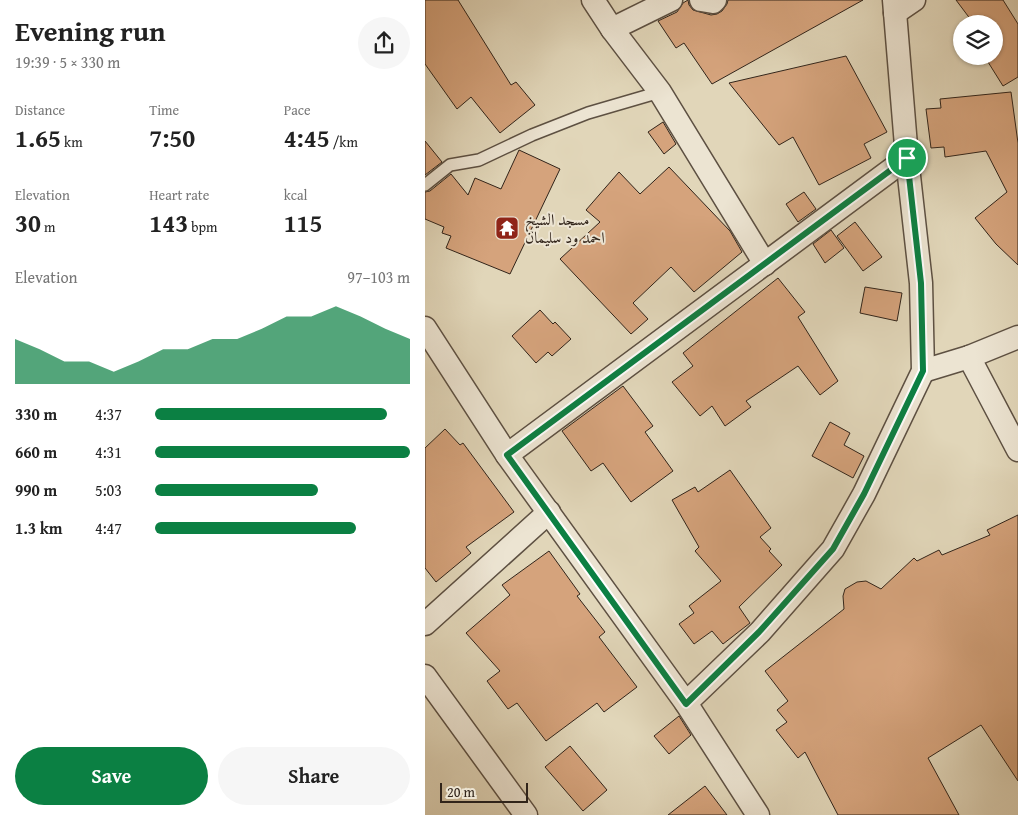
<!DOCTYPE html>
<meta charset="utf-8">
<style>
:root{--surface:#fff;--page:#f6f6f6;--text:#222;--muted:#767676;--accent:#0b8043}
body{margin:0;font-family:"Gentium Book Plus",Amiri,serif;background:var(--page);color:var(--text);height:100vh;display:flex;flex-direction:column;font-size:19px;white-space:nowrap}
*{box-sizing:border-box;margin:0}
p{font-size:16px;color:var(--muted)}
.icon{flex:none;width:28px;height:28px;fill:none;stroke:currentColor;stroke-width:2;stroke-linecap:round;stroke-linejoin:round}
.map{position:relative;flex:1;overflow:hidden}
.panel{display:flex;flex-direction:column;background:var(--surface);width:425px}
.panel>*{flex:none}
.tools{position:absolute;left:528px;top:15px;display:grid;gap:10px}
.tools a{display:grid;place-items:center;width:50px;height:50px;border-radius:50%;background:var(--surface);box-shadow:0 1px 4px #0004;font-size:25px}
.scale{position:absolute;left:15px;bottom:12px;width:88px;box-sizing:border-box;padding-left:5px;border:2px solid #31241a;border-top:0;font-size:14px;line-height:18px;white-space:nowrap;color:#31241a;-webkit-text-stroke:4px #ece4d2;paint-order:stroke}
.pin{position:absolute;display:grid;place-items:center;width:42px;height:42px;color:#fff;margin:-21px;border:2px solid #fff;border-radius:50%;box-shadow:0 1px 5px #0007}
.round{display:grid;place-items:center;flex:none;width:52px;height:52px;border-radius:26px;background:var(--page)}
.head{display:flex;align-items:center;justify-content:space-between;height:85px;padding:0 15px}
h1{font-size:28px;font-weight:600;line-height:38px}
.metrics{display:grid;grid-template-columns:repeat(3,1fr);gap:8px;height:85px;padding:5px 15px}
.metrics div{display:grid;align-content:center}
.metrics b{font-size:25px;font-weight:600}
.metrics small{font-size:14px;font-weight:400}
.metrics p{font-size:14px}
.chart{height:140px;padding:10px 15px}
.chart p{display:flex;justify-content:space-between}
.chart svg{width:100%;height:90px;margin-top:5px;fill:var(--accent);opacity:.7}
.button{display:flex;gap:10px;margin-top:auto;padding:10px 15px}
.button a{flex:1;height:58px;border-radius:30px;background:var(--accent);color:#fff;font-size:20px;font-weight:600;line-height:58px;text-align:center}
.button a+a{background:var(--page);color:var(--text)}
ul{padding:0 15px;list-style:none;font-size:16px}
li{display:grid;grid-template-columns:80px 60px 1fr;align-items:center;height:38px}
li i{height:12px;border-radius:6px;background:var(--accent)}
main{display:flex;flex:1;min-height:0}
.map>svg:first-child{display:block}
.building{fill:#d5a37c;stroke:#31241a}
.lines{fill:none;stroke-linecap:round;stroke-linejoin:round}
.service-casing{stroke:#5d5042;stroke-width:14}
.minor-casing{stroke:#5d5042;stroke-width:25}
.service{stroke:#ece4d2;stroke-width:11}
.minor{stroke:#ece4d2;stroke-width:22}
.route-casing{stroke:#fff;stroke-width:10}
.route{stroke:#0b8043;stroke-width:6}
.labels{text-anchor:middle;stroke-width:4;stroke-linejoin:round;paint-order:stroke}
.poi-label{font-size:16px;fill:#31241a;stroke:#ece4d2;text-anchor:start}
</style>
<main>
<section class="panel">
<div class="head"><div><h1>Evening run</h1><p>19:39 · 5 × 330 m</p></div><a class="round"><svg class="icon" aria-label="share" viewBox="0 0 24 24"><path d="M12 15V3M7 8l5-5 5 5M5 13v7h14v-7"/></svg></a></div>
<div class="metrics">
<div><p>Distance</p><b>1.65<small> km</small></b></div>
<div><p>Time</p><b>7:50</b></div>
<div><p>Pace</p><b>4:45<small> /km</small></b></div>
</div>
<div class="metrics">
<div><p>Elevation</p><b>30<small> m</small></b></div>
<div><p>Heart rate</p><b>143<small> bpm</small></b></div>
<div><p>kcal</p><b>115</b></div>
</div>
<div class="chart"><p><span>Elevation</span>97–103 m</p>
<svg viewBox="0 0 160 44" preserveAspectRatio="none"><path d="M0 44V22L10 27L20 33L30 33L40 38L50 33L60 27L70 27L80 22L90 22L100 17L110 11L120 11L130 6L140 11L150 17L160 22V44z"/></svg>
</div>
<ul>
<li><b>330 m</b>4:37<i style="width:91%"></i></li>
<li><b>660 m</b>4:31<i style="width:100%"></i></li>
<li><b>990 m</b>5:03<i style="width:64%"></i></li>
<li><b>1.3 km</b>4:47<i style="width:79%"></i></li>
</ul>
<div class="button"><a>Save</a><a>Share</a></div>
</section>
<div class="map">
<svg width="593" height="815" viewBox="0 0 593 815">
<rect width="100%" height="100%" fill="#e1d6b9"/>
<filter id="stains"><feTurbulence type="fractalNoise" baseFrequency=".004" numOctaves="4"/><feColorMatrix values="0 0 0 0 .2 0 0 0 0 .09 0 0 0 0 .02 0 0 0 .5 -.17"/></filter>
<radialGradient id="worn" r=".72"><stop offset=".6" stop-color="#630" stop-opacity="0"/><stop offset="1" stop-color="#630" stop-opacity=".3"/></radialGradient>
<g class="building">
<path d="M0,0H33L86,85L91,82L110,105L75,133L46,97L32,109L0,64Z"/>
<path d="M263,0L264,5L268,10L286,15L292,14L297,11L302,4L303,0H438L287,84L259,43L251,48L233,21L252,12L258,3Z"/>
<path d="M531,0H578L593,24V77L578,86L563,62L569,58V24H549Z"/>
<path d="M421,56L462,132L439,144L446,158L394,185L368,137L354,145L304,83Z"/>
<path d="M586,92L593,143V265L571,244L550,218L582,192L561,151L520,157L519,147L506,148L501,109L516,108L515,99Z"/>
<path d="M238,122L251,144L239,154L223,132Z"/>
<path d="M0,141L17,162L0,175Z"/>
<path d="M94,150L135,169L85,274L21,248L26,236L17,233L19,227L0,219V192L5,191L26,174L43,195L50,178L76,189Z"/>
<path d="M244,167L305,231L317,252L269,292L246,267L208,303L223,319L206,334L135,259L175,222L161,210L194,172L215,194Z"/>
<path d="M379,192L391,209L373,222L361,204Z"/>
<path d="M430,222L457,257L438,271L412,236Z"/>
<path d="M406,230L419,248L400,263L388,244Z"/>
<path d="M353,278L380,312L373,317L413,381L395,395L373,366L321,401L326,407L300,426L287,406L275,416L247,382L268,366L258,353Z"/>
<path d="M440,287L477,293L472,321L435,313Z"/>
<path d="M115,310L128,324L130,322L146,339L127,356L123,352L111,363L87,336Z"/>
<path d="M198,386L228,426L220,432L248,471L206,502L178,463L166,471L137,431Z"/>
<path d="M405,422L425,433L419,445L439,456L428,478L387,456Z"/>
<path d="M20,429L35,445L38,443L89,512L41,547L46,553L11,582L0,568V448Z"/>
<path d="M305,470L346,528L335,537L346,549L344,551L357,565L314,607L325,623L298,644L287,631L269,644L254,624L269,613L264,606L296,581L270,551L274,547L247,500L270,487L273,492Z"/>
<path d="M593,515V781L556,725L503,758L534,815H413L380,752L373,758L351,730L362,722L352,710L363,701L340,671L419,609L418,596L420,589L432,582L441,581L456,589L489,558L492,561L514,550L517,555L565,535L562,530Z"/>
<path d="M124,551L155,594L152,596L180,632L174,637L212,687L179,712L172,703L121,741L92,703L83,709L62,681L75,671L41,633L85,595L77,585Z"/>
<path d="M254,716L266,735L244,754L229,736Z"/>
<path d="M145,746L182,790L158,811L120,767Z"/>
<path d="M280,786L302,815H243Z"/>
</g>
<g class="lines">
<g class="service-casing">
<path id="service" d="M0,185L25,165L54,160L107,135L163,113L235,92"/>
</g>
<g class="minor-casing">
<g id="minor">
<path d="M168,0L187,29L235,92L340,264"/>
<path d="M276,0L288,2L290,0"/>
<path d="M470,13L489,0"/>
<path d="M187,29L246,0"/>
<path d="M0,328L82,455L261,703L333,815"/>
<path d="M544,357L593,450"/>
<path d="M498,371L544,357L593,337"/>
<path d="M82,455L482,158"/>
<path d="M0,624L124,512"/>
<path d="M0,676L101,815"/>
<path d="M261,703L335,632L408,549L439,494L498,371L496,283L482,158L469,0"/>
</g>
</g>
<use href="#service" class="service"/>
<use href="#minor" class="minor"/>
</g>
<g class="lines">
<g class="route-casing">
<path id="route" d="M482,158L496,283L498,371L439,494L408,549L334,632L261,704L82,455Z"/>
</g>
<use href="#route" class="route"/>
</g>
<defs>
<g id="temple-square" transform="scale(1.25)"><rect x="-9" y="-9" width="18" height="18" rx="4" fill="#8f2418" stroke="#ece4d2"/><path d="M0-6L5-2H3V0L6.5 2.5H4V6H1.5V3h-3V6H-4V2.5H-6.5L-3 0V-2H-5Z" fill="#fff"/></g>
</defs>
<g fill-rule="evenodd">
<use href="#temple-square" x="82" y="228"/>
</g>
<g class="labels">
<g class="poi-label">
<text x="100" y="225">مسجد الشيخ<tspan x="100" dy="18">احمد ود سليمان</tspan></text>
</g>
</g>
<rect width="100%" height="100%" filter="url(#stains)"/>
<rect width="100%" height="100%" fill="url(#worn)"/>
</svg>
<div class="tools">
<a><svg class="icon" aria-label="layers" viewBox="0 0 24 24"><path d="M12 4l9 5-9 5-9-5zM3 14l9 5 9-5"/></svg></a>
</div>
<div class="scale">20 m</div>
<div class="pin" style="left:482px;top:158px;background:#1e9e55"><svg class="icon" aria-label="arrive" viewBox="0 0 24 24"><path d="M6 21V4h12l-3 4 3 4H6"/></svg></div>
</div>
</main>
